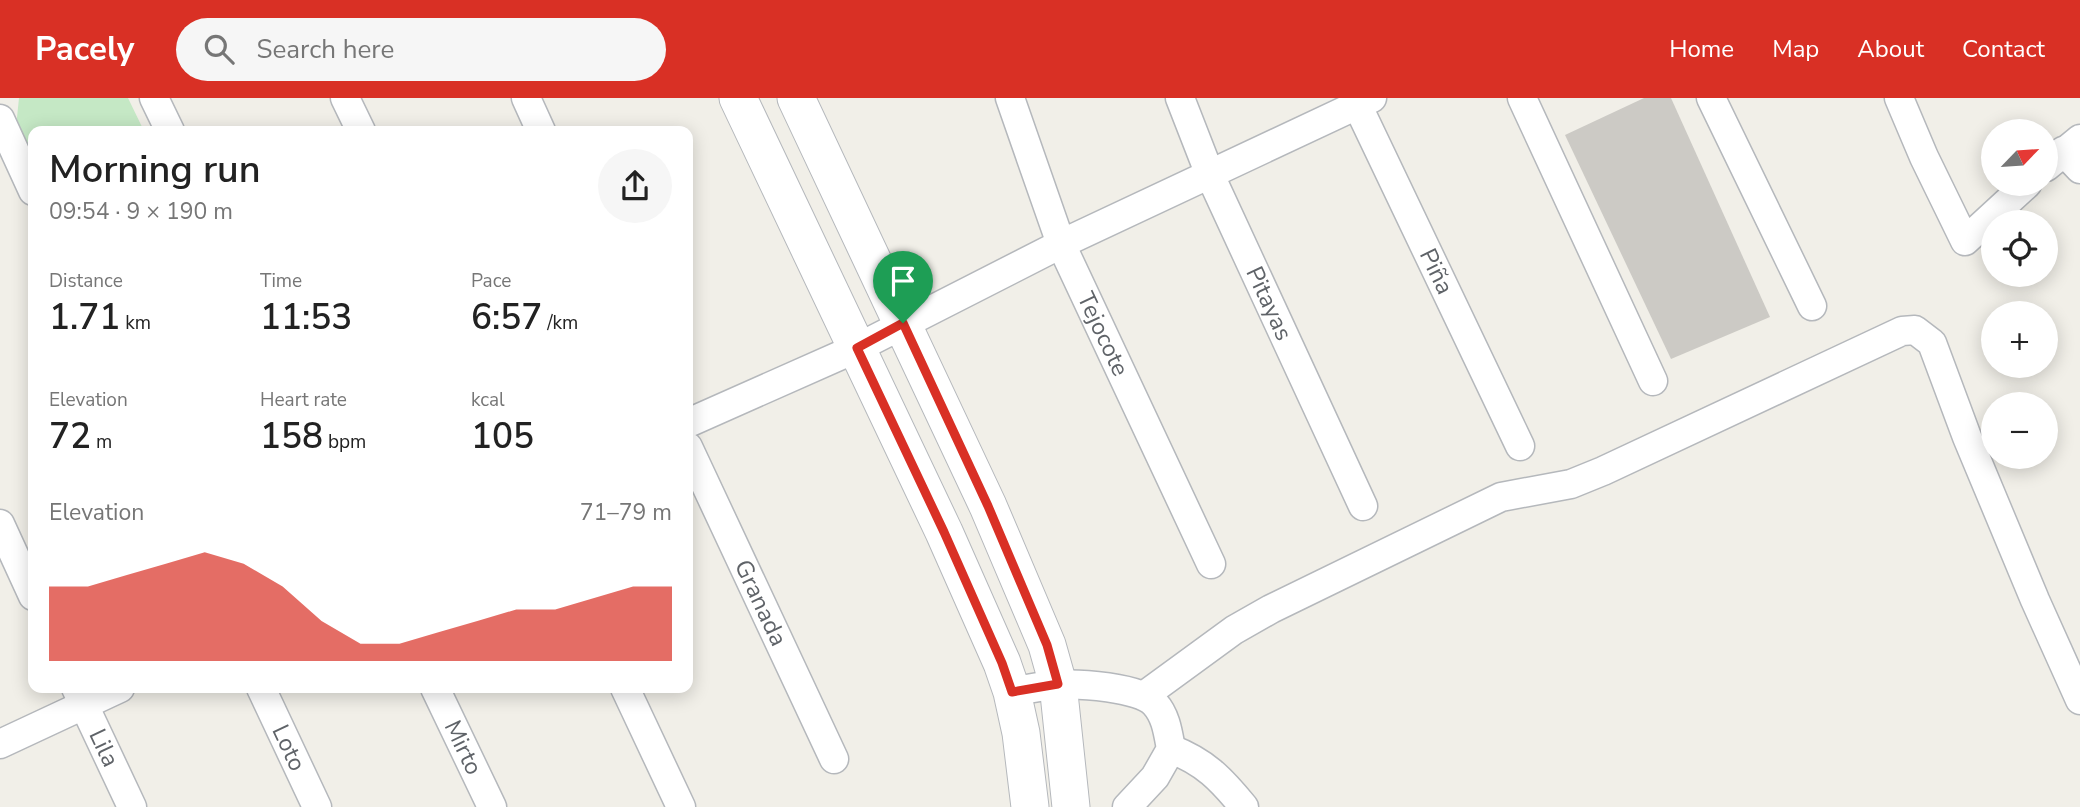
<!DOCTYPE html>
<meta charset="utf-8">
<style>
:root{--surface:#fff;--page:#f6f6f6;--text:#222;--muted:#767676;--accent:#d93025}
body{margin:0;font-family:"Nunito Sans",sans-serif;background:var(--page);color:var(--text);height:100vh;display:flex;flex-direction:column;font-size:26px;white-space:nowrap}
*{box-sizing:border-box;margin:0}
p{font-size:23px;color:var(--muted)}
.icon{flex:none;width:38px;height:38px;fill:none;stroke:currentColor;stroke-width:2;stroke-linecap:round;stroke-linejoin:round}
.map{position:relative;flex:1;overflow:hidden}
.drawer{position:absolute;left:28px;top:28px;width:665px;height:567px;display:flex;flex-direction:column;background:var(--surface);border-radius:14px;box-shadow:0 4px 18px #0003}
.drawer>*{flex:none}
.needle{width:46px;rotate:65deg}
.controls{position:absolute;left:1981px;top:21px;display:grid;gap:14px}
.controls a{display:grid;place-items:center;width:77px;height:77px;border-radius:50%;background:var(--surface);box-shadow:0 4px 18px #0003;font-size:35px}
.pin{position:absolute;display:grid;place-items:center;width:60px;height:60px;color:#fff;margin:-72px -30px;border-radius:50% 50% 50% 0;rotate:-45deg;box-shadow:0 0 7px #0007}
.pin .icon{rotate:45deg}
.round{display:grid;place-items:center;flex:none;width:74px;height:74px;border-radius:37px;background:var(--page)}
.overview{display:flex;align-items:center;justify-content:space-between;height:119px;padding:0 21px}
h1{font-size:38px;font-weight:600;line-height:52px}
.stats{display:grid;grid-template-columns:repeat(3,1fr);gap:10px;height:119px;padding:7px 21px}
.stats div{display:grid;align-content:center}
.stats b{font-size:35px;font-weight:600}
.stats small{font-size:19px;font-weight:400}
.stats p{font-size:19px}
.chart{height:196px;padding:14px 21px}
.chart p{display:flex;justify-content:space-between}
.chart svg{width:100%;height:126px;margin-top:7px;fill:var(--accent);opacity:.7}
header{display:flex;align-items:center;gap:42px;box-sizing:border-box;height:98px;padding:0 35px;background:var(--accent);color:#fff}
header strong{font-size:33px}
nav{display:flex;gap:38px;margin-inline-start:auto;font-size:24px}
.search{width:490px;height:63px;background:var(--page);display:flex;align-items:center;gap:18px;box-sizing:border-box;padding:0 24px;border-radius:38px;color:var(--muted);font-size:26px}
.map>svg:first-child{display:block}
.green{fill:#c5e8c5}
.building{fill:#cccac5}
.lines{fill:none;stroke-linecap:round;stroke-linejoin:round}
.minor-casing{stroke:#b5b8bc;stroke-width:31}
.tertiary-casing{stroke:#b5b8bc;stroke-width:39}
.minor{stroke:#fff;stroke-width:28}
.tertiary{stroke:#fff;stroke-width:37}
.route-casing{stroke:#fff;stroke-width:14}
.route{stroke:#d93025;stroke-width:9}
.labels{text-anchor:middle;stroke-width:6;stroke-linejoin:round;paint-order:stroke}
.street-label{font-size:24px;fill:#5f6368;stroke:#fff}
</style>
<header>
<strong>Pacely</strong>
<div class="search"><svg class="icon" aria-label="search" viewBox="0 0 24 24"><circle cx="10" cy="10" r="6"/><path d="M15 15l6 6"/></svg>Search here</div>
<nav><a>Home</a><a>Map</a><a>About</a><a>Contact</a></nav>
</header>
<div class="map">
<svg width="2080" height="709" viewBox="0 0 2080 709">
<rect width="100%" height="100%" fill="#f1efe8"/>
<path class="green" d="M19,0H128L144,33H33V66L16,29Z"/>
<path class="building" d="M1644,0H1671L1770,219L1671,261L1565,37Z"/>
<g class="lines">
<g class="minor-casing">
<g id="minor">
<path d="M154,0L170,33"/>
<path d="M345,0L361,33"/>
<path d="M526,0L541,33"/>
<path id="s1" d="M1010,0L1061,146L1211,466"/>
<path id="s2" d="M1180,0L1210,77L1363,408"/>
<path id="s3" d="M1354,0L1520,348"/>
<path d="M1522,0L1653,283"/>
<path d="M1711,0L1812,208"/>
<path d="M1899,0L1924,59L1965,143L2027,86"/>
<path d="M0,21L33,93"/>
<path d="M2063,53L2080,71"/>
<path d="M2046,69L2080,41"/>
<path d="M688,325L857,250L1061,146L1372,0"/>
<path id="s4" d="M688,349L834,661"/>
<path d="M0,426L33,498"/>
<path id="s5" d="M76,590L132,709"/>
<path id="s6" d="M261,590L317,709"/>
<path id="s7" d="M435,590L492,709"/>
<path d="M625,590L681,709"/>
<path d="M1012,594C1026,591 1041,588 1055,587C1078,585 1140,589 1155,606C1166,618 1168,635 1171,651L1155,679L1127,709"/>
<path d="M1145,597L1234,532L1271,511L1501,399L1571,386L1603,373L1902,233L1915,232L1932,245L1967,339L2035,502L2080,602"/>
<path d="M0,646L120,590"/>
<path d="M1171,651C1205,664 1221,681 1244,709"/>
</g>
</g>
<g class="tertiary-casing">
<g id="tertiary">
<path d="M738,0L944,434L1002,565L1012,594L1021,635L1030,709"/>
<path d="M796,0L988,408L1047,547L1058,586L1071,709"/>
</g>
</g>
<use href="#minor" class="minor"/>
<use href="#tertiary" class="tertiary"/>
</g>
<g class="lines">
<g class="route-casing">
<path id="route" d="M903,225L988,408L1047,547L1058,586L1012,594L1002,565L944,434L857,250Z"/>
</g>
<use href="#route" class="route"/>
</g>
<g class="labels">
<g class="street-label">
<text dy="8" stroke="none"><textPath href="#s3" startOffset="192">Piña</textPath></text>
<text dy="8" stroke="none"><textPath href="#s2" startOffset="224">Pitayas</textPath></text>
<text dy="8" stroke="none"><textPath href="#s1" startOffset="254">Tejocote</textPath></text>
<text dy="8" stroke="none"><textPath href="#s4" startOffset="172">Granada</textPath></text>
<text dy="8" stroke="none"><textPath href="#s5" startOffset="66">Lila</textPath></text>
<text dy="8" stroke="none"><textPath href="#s6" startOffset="66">Loto</textPath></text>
<text dy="8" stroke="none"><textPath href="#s7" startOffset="66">Mirto</textPath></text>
</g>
</g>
</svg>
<div class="controls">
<a><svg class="needle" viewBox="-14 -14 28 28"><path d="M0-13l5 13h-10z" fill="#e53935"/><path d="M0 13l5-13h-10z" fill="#767676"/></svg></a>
<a><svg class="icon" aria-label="locate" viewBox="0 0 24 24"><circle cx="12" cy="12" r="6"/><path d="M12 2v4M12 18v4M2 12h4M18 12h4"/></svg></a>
<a>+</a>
<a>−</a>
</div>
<div class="pin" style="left:903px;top:225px;background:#1e9e55"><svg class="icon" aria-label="arrive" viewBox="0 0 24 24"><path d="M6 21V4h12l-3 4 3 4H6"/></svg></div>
<section class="drawer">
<div class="overview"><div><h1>Morning run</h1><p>09:54 · 9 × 190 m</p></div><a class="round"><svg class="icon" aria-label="share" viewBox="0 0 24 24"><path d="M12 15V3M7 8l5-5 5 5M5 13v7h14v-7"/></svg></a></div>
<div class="stats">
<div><p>Distance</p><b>1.71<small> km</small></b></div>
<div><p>Time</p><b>11:53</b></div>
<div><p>Pace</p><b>6:57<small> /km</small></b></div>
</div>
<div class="stats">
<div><p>Elevation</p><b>72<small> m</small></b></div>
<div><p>Heart rate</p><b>158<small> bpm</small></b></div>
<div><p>kcal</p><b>105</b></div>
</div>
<div class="chart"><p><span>Elevation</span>71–79 m</p>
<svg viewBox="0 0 160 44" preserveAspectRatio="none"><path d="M0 44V18L10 18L20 14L30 10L40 6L50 10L60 18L70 30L80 38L90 38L100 34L110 30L120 26L130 26L140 22L150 18L160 18V44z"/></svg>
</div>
</section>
</div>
